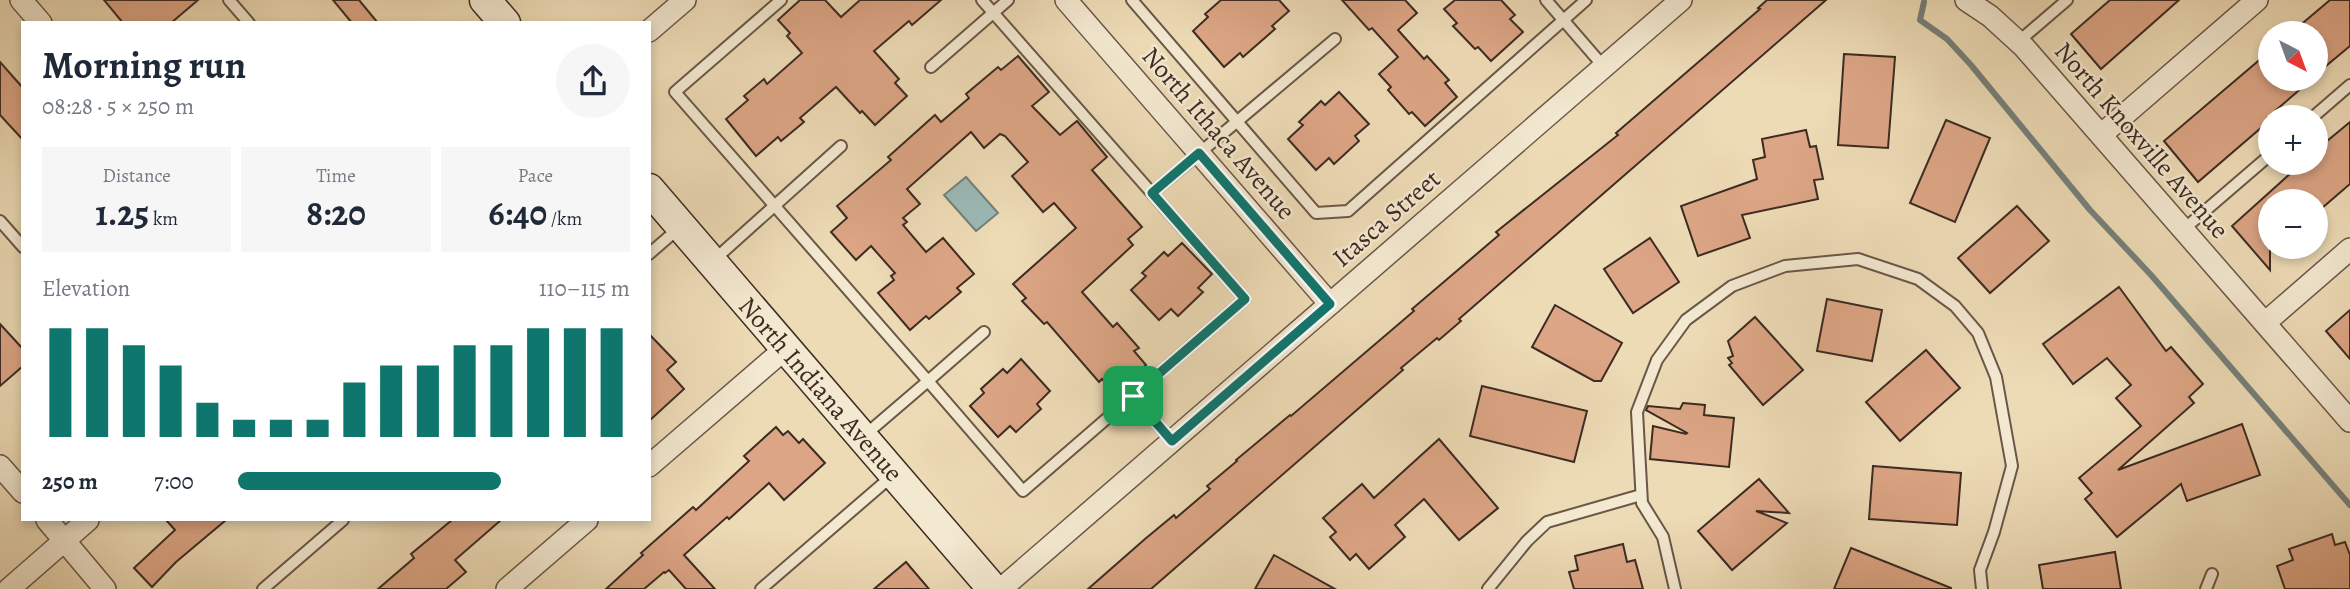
<!DOCTYPE html>
<meta charset="utf-8">
<style>
:root{--surface:#fff;--page:#f6f6f7;--text:#1f2937;--muted:#747a83;--accent:#0f766e}
body{margin:0;font-family:Alegreya,serif;background:var(--page);color:var(--text);height:100vh;display:flex;flex-direction:column;font-size:26px;white-space:nowrap}
*{box-sizing:border-box;margin:0}
p{font-size:23px;color:var(--muted)}
.icon{flex:none;width:38px;height:38px;fill:none;stroke:currentColor;stroke-width:2;stroke-linecap:round;stroke-linejoin:round}
.map{position:relative;flex:1;overflow:hidden}
.details{position:absolute;left:21px;top:21px;width:630px;height:500px;display:flex;flex-direction:column;background:var(--surface);border-radius:0px;box-shadow:0 4px 10px #0003}
.details>*{flex:none}
.needle{width:46px;rotate:139deg}
.controls{position:absolute;left:2258px;top:21px;display:grid;gap:14px}
.controls a{display:grid;place-items:center;width:70px;height:70px;border-radius:50%;background:var(--surface);box-shadow:0 4px 10px #0003;font-size:35px}
.pin{position:absolute;display:grid;place-items:center;width:60px;height:60px;color:#fff;margin:-30px;border-radius:14px;box-shadow:0 4px 10px #0006}
.round{display:grid;place-items:center;flex:none;width:74px;height:74px;border-radius:37px;background:var(--page)}
.summary{display:flex;align-items:center;justify-content:space-between;height:119px;padding:0 21px}
h1{font-size:38px;font-weight:600;line-height:52px}
.figures{display:grid;grid-template-columns:repeat(3,1fr);gap:10px;height:119px;padding:7px 21px}
.figures div{display:grid;align-content:center;border-radius:0px;background:var(--page);text-align:center}
.figures b{font-size:35px;font-weight:600}
.figures small{font-size:19px;font-weight:400}
.figures p{font-size:19px}
.chart{height:196px;padding:14px 21px}
.chart p{display:flex;justify-content:space-between}
.chart svg{width:100%;height:126px;margin-top:7px;stroke:var(--accent);stroke-width:6}
ul{padding:0 21px;list-style:none;font-size:23px}
li{display:grid;grid-template-columns:112px 84px 1fr;align-items:center;height:52px}
li i{height:18px;border-radius:9px;background:var(--accent)}
.map>svg:first-child{display:block}
.water{fill:#9bb9b5;stroke:#75807b;stroke-width:2}
.lines{fill:none;stroke-linecap:round;stroke-linejoin:round}
.stream{stroke:#75807b;stroke-width:6}
.building{fill:#dca585;stroke:#3d2b23;stroke-width:2}
.service-casing{stroke:#695748;stroke-width:14}
.minor-casing{stroke:#695748;stroke-width:24}
.secondary-casing{stroke:#3d2b23;stroke-width:33}
.service{stroke:#f3e8d0;stroke-width:10}
.minor{stroke:#f3e8d0;stroke-width:21}
.secondary{stroke:#f3e8d0;stroke-width:30}
.route-casing{stroke:#fff;stroke-width:14}
.route{stroke:#0f766e;stroke-width:9}
.labels{text-anchor:middle;stroke-width:5;stroke-linejoin:round;paint-order:stroke}
.street-label{font-size:26px;fill:#3d2b23;stroke:#f3e8d0}
</style>
<div class="map">
<svg width="2350" height="589" viewBox="0 0 2350 589">
<rect width="100%" height="100%" fill="#eddbb6"/>
<filter id="stains"><feTurbulence type="fractalNoise" baseFrequency=".00286" numOctaves="4"/><feColorMatrix values="0 0 0 0 .2 0 0 0 0 .09 0 0 0 0 .02 0 0 0 .5 -.17"/></filter>
<radialGradient id="worn" r=".72"><stop offset=".6" stop-color="#630" stop-opacity="0"/><stop offset="1" stop-color="#630" stop-opacity=".3"/></radialGradient>
<path class="water" d="M966,177L998,213L976,231L944,195Z"/>
<g class="lines">
<path class="stream" d="M1924,2L1920,20L1947,39L1971,65L2090,210L2151,275L2350,505"/>
</g>
<g class="building">
<path d="M104,0H198L171,23H123Z"/>
<path d="M333,0H359L378,23H352Z"/>
<path d="M800,0H825L841,17L860,0H941L912,25L909,21L874,51L899,79L895,83L907,96L875,125L862,111L860,113L836,87L800,118L804,122L781,141L778,137L756,156L726,119L748,100L744,96L764,79L767,84L802,53L787,36L790,33L778,20Z"/>
<path d="M1221,0H1279L1289,11L1272,26L1275,29L1243,57L1240,53L1224,67L1193,31L1208,17L1205,14Z"/>
<path d="M1342,0H1405L1417,13L1398,30L1424,59L1427,56L1449,80L1445,83L1457,97L1425,126L1412,112L1409,114L1388,90L1391,87L1379,74L1398,57L1372,28L1369,30Z"/>
<path d="M1455,0H1501L1515,15L1510,19L1523,32L1491,61L1478,47L1475,49L1453,26L1457,23L1444,9Z"/>
<path d="M1767,0H1826L1459,319L1461,321L1439,340L1437,338L1401,368L1403,370L1374,395L1151,589H1088L1145,539L1174,515L1176,518L1210,489L1207,486L1237,461L1236,460L1290,415L1291,416L1414,311L1412,309L1499,235L1496,232L1618,135L1616,133L1760,9L1758,8Z"/>
<path d="M2110,0H2179L2101,69L2071,34Z"/>
<path d="M2330,0H2350V46L2315,75V33H2291Z"/>
<path d="M2270,51V79H2312L2267,118L2269,121L2198,182L2164,141Z"/>
<path d="M1844,54L1895,57L1888,148L1838,145Z"/>
<path d="M1018,56L1049,92L1032,106L1060,135L1077,121L1107,157L1092,170L1142,227L1128,239L1133,245L1082,292L1113,327L1117,323L1139,348L1134,351L1146,365L1114,393L1102,379L1099,382L1047,322L1044,324L1022,301L1026,298L1013,284L1076,228L1054,203L1043,212L1012,176L1028,162L1005,136L1000,134L984,148L971,132L907,189L920,204L903,218L907,222L903,225L926,252L943,238L974,274L957,288L961,292L929,319L926,316L910,330L878,293L894,280L891,276L895,273L871,246L856,260L831,232L847,218L837,206L891,160L888,157L935,115L941,122L969,98L966,94L998,67L1001,70Z"/>
<path d="M0,62L23,88V140L0,115Z"/>
<path d="M1339,92L1369,124L1355,136L1359,141L1334,164L1329,158L1316,170L1288,139L1303,125L1299,122L1321,101L1325,105Z"/>
<path d="M1946,120L1990,138L1955,222L1910,203Z"/>
<path d="M2350,122V184L2315,214V201H2270V270L2232,226L2302,163H2315V151Z"/>
<path d="M1806,130L1810,147L1816,146L1823,179L1814,180L1818,199L1742,215L1750,238L1698,256L1681,206L1757,179L1753,160L1765,157L1762,139Z"/>
<path d="M2017,206L2049,241L1990,293L1958,258Z"/>
<path d="M1650,238L1679,282L1633,313L1604,269Z"/>
<path d="M1182,243L1212,274L1198,288L1203,292L1178,316L1171,309L1159,320L1131,290L1146,276L1142,273L1164,252L1168,256Z"/>
<path d="M2119,287L2166,351L2171,347L2203,384L2189,397L2194,403L2118,470L2242,424L2260,475L2187,501L2181,484L2117,537L2085,499L2092,493L2079,478L2141,426L2116,398L2131,385L2107,358L2073,384L2043,344Z"/>
<path d="M1827,299L1882,310L1872,361L1817,351Z"/>
<path d="M1555,305L1622,343L1601,381H1594L1532,347Z"/>
<path d="M2350,310V359L2326,331Z"/>
<path d="M1755,317L1803,370L1763,405L1729,365L1732,363L1728,358L1733,356L1728,341Z"/>
<path d="M0,324L23,349V366L0,386Z"/>
<path d="M649,334L676,362L667,370L684,389L649,421Z"/>
<path d="M1926,350L1960,388L1900,441L1866,402Z"/>
<path d="M1021,359L1050,391L1037,404L1041,409L1016,432L1010,426L998,437L970,406L984,393L981,389L1003,369L1007,373Z"/>
<path d="M1482,386L1587,411L1574,462L1470,436Z"/>
<path d="M1683,403L1705,405L1704,415L1734,418L1729,467L1650,459L1653,426L1686,434L1687,433L1646,410L1648,406L1680,409Z"/>
<path d="M776,427L783,435L788,431L799,443L803,439L825,463L784,500L769,483L729,519L727,517L684,555L715,589H686L669,570L665,573L664,572L644,589H606L643,555L641,553L693,507L696,510L749,461L744,456Z"/>
<path d="M1439,439L1498,508L1459,540L1424,499L1395,525L1405,537L1369,569L1356,554L1350,560L1330,537L1336,532L1323,518L1362,484L1374,498Z"/>
<path d="M1873,466L1961,473L1957,525L1869,519Z"/>
<path d="M1759,479L1789,513L1756,511L1787,523L1732,570L1698,531Z"/>
<path d="M166,520H226L176,562L152,587L134,568L175,530Z"/>
<path d="M452,520H501L455,560L466,572L446,589H378L414,558L411,554Z"/>
<path d="M2332,534L2335,545L2345,542L2350,555V589H2285L2277,566L2293,560L2289,549Z"/>
<path d="M1623,544L1627,562L1635,560L1643,589H1574L1569,572L1578,570L1575,556Z"/>
<path d="M1851,548L1951,588V589H1834Z"/>
<path d="M2115,552L2121,589H2043L2039,565Z"/>
<path d="M1274,555L1335,589H1255Z"/>
<path d="M906,562L929,589H874Z"/>
</g>
<g class="lines">
<g class="service-casing">
<g id="service">
<path d="M229,0L249,23"/>
<path d="M781,0L675,92L928,381L984,332"/>
<path d="M1132,0L1316,213L1348,211L1586,0"/>
<path d="M1546,0L1604,67"/>
<path d="M2018,42L2067,0"/>
<path d="M931,67L1008,0"/>
<path d="M2313,117L2350,85"/>
<path d="M1152,193L1335,39"/>
<path d="M0,221L23,247"/>
<path d="M2184,229L2270,155"/>
<path d="M649,254L679,228"/>
<path d="M714,260L841,146"/>
<path d="M1133,396L1172,441"/>
<path d="M865,435L928,381L1023,491L1245,299L982,0"/>
<path d="M263,589L343,520"/>
<path d="M761,589L892,476"/>
<path d="M1488,589L1527,541L1547,522L1641,495"/>
<path d="M1675,589L1663,537L1642,503L1637,412L1657,360L1686,320L1732,286L1785,266L1858,259L1918,279L1955,306L1978,333L1996,377L2012,466L1994,532L1980,570L1982,589"/>
<path d="M2206,589L2212,574"/>
</g>
</g>
<g class="minor-casing">
<g id="minor">
<path d="M21,0L41,23"/>
<path d="M1066,0L1330,304"/>
<path d="M1966,0L1990,16L2024,47L2350,421"/>
<path d="M649,31L685,0"/>
<path d="M2101,135L2257,0"/>
<path d="M2266,322L2350,249"/>
<path d="M0,466L23,492"/>
<path d="M649,466L786,348"/>
<path d="M47,520L105,589"/>
<path d="M9,589L88,520"/>
<path d="M507,589L587,520"/>
<path d="M1001,589L1681,0"/>
</g>
</g>
<g class="secondary-casing">
<g id="secondary">
<path d="M485,0L505,23"/>
<path d="M649,189L993,589"/>
</g>
</g>
<use href="#service" class="service"/>
<use href="#minor" class="minor"/>
<use href="#secondary" class="secondary"/>
</g>
<g class="lines">
<g class="route-casing">
<path id="route" d="M1199,153L1330,304L1172,441L1133,396L1245,299L1152,193Z"/>
</g>
<use href="#route" class="route"/>
</g>
<g class="labels">
<g class="street-label">
<text transform="translate(1219 133) rotate(49)" y="9">North Ithaca Avenue</text>
<text transform="translate(2142 140) rotate(49)" y="9">North Knoxville Avenue</text>
<text transform="translate(1386 218) rotate(-41)" y="9">Itasca Street</text>
<text transform="translate(821 389) rotate(49)" y="9">North Indiana Avenue</text>
</g>
</g>
<rect width="100%" height="100%" filter="url(#stains)"/>
<rect width="100%" height="100%" fill="url(#worn)"/>
</svg>
<div class="controls">
<a><svg class="needle" viewBox="-14 -14 28 28"><path d="M0-13l5 13h-10z" fill="#e53935"/><path d="M0 13l5-13h-10z" fill="#747a83"/></svg></a>
<a>+</a>
<a>−</a>
</div>
<div class="pin" style="left:1133px;top:396px;background:#1e9e55"><svg class="icon" aria-label="arrive" viewBox="0 0 24 24"><path d="M6 21V4h12l-3 4 3 4H6"/></svg></div>
<section class="details">
<div class="summary"><div><h1>Morning run</h1><p>08:28 · 5 × 250 m</p></div><a class="round"><svg class="icon" aria-label="share" viewBox="0 0 24 24"><path d="M12 15V3M7 8l5-5 5 5M5 13v7h14v-7"/></svg></a></div>
<div class="figures">
<div><p>Distance</p><b>1.25<small> km</small></b></div>
<div><p>Time</p><b>8:20</b></div>
<div><p>Pace</p><b>6:40<small> /km</small></b></div>
</div>
<div class="chart"><p><span>Elevation</span>110–115 m</p>
<svg viewBox="0 0 160 44" preserveAspectRatio="none"><path d="M5 44V6M15 44V6M25 44V12M35 44V19M45 44V32M55 44V38M65 44V38M75 44V38M85 44V25M95 44V19M105 44V19M115 44V12M125 44V12M135 44V6M145 44V6M155 44V6"/></svg>
</div>
<ul>
<li><b>250 m</b>7:00<i style="width:67%"></i></li>
</ul>
</section>
</div>
